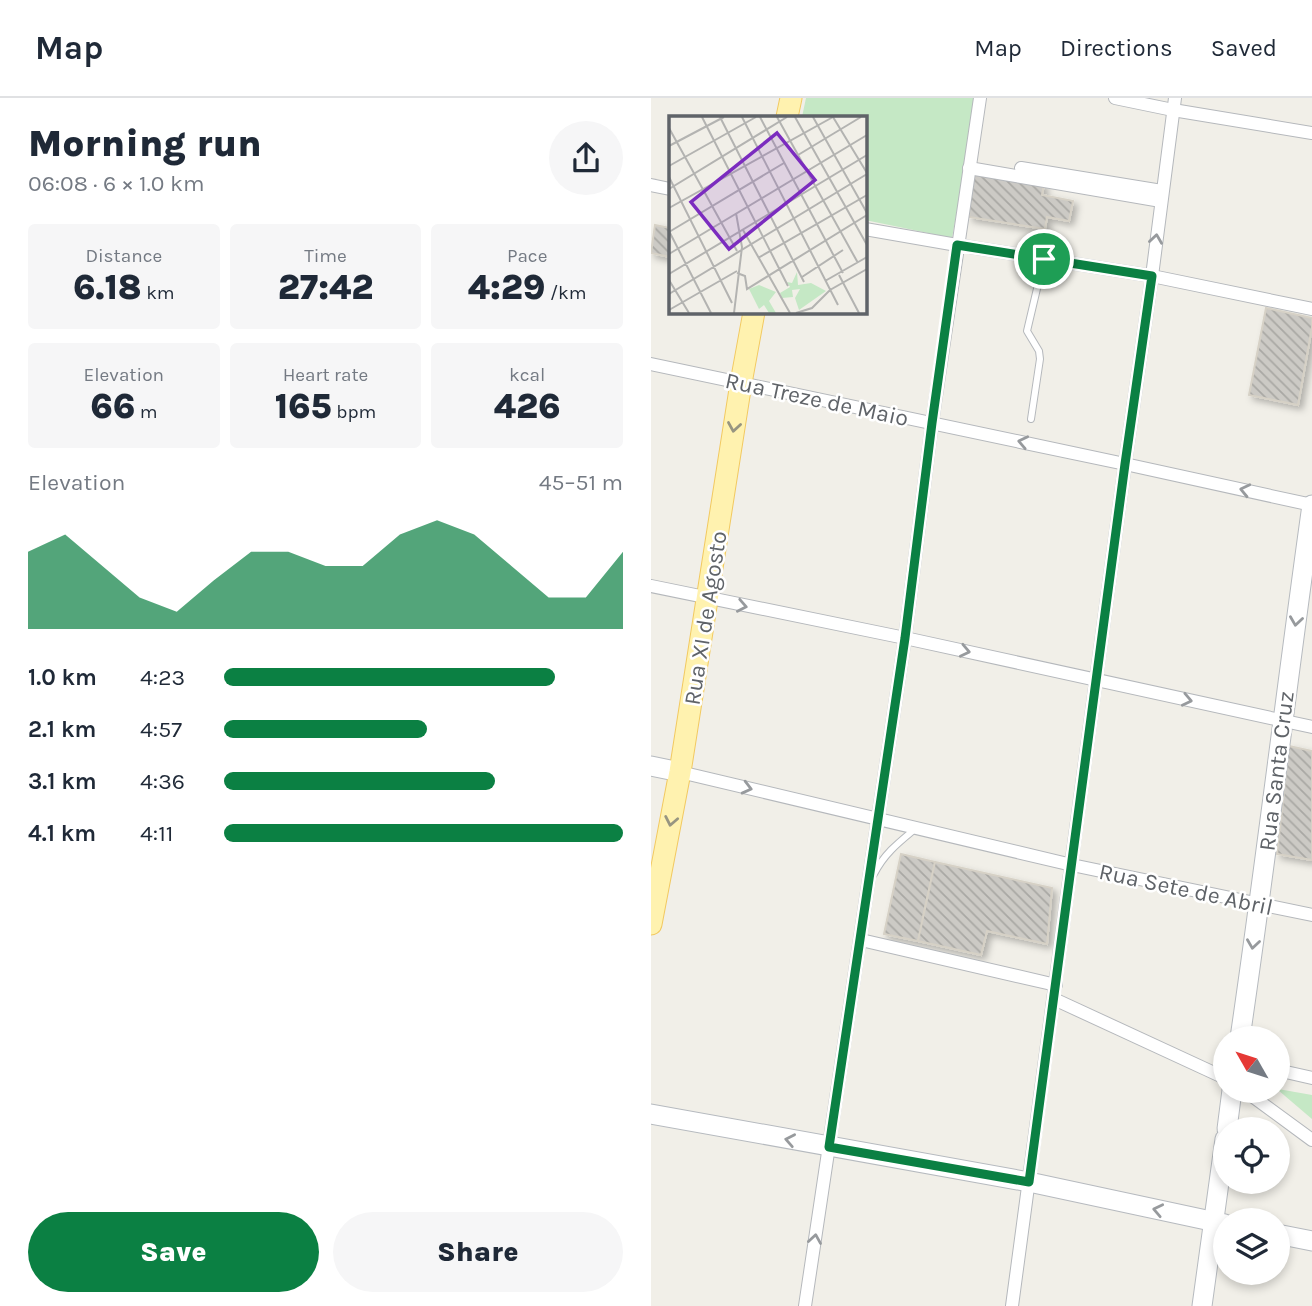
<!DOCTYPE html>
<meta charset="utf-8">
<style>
:root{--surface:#fff;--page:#f6f6f7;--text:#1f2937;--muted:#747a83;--line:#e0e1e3;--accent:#0b8043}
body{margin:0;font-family:Karla,sans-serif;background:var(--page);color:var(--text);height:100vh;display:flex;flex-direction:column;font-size:26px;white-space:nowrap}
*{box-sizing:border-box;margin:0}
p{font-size:23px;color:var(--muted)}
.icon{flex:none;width:38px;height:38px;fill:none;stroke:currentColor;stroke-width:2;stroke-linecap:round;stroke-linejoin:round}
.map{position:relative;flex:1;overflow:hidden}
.sheet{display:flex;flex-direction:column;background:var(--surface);width:651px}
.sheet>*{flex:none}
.needle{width:46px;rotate:309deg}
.buttons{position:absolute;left:562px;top:928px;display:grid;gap:14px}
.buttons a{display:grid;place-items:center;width:77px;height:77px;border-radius:50%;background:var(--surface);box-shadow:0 4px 10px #0003;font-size:35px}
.pin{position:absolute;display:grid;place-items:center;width:60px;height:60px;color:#fff;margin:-30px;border:4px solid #fff;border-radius:50%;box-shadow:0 2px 7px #0007}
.round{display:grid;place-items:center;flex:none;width:74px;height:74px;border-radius:37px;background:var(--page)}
.headline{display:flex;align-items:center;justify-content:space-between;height:119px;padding:0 28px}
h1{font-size:38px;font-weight:800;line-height:52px}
.figures{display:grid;grid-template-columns:repeat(3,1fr);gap:10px;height:119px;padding:7px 28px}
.figures div{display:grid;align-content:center;border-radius:7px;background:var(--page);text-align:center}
.figures b{font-size:35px;font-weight:800}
.figures small{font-size:19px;font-weight:400}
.figures p{font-size:19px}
.chart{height:196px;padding:14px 28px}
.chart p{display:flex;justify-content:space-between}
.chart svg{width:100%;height:126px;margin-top:7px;fill:var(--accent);opacity:.7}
.primary-button{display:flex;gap:14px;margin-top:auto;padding:14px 28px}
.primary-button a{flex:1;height:80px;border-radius:42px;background:var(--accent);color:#fff;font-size:28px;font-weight:800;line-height:80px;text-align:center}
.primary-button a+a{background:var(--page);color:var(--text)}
ul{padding:0 28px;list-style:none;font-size:23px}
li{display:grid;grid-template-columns:112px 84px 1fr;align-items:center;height:52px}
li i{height:18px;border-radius:9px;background:var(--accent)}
header{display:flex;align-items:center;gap:42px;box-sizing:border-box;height:98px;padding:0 35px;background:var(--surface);border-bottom:2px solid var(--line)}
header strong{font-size:33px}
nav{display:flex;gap:38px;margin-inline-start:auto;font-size:24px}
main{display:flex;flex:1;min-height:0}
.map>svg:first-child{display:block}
.park{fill:#c5e8c5}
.building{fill:url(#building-back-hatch);stroke:#d6d1c6;stroke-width:2;filter:url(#shadow)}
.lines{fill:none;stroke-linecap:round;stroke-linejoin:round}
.lane-casing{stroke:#b5b8bc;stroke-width:8}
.street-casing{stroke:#b5b8bc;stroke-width:14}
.secondary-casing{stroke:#b6babf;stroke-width:21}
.primary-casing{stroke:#f2c960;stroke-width:23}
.lane{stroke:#fff;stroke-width:6}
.street{stroke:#fff;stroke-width:12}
.secondary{stroke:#fff;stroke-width:19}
.primary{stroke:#fff2af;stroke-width:21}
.oneway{stroke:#979a9d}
.oneway2{stroke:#979581}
.route-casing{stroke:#fff;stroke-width:14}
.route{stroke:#0b8043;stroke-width:9}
.labels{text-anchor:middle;stroke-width:5;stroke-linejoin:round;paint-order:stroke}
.street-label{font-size:23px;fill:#5f6368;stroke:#fff}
.inset-road{fill:none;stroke:#b3b3b1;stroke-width:2}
.view{fill:#7b2cbf;fill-opacity:0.15;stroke:#7b2cbf;stroke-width:3.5}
.inset-edge{fill:none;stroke:#5f6368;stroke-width:3.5}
</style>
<header>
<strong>Map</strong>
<nav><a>Map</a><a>Directions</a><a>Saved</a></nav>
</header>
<main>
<section class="sheet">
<div class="headline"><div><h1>Morning run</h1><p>06:08 · 6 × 1.0 km</p></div><a class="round"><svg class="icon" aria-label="share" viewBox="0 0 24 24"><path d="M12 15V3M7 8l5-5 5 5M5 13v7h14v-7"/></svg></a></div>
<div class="figures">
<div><p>Distance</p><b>6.18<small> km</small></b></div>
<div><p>Time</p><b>27:42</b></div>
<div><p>Pace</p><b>4:29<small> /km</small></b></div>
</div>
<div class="figures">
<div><p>Elevation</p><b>66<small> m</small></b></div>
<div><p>Heart rate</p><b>165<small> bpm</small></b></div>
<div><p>kcal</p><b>426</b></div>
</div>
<div class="chart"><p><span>Elevation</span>45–51 m</p>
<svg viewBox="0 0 160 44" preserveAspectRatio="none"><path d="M0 44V17L10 11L20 22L30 33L40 38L50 27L60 17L70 17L80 22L90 22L100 11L110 6L120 11L130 22L140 33L150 33L160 17V44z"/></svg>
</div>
<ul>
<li><b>1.0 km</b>4:23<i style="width:83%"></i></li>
<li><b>2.1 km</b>4:57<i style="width:51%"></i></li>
<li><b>3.1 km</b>4:36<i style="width:68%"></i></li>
<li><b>4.1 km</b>4:11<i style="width:100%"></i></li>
</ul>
<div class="primary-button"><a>Save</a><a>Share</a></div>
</section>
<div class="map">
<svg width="661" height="1208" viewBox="0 0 661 1208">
<defs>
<pattern id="building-back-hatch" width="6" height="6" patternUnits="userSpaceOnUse" patternTransform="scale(1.75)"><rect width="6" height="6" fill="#cccac5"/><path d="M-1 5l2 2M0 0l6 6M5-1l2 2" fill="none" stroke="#a9a8a4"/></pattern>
<filter id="shadow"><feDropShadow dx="4" dy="4" stdDeviation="3.5" flood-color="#0004"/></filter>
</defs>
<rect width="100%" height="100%" fill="#f1efe8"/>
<g class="park">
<path d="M155,0H326L301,140L214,122V19H151Z"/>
<path d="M627,991L661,997V1021L627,992Z"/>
</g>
<g class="building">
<path d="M322,76L393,86L391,97L422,103L418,123L396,119L394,131L318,119Z"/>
<path d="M4,127L19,130V159L0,155Z"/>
<path d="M615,210L661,220V229L647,307L598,297Z"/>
<path d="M638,648L661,653V762L626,756Z"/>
<path d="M250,756L284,764L267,843L233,836Z"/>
<path d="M284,764L401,790L396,846L336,833L330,857L267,843Z"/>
</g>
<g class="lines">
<g class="lane-casing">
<g id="lane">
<path d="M380,321L389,261L388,253L376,233L393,161"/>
<path d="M223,776C233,756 247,745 264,731"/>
</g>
</g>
<g class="street-casing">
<g id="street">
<path d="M464,0L522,12L661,35"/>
<path d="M318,70L510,103"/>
<path d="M370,70L511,93"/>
<path d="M0,87L19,91"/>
<path d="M214,131L306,147L501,178L661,211"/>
<path d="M0,266L474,366L661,407"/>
<path d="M0,488L254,540L661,629"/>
<path d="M29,674L421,767L661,817"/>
<path d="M210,842L405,887"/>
<path d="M403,901L574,980"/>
<path d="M626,972L661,980"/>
<path d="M593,992L661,1042"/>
<path d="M154,1208L254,540L281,325L329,0"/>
<path d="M361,1208L474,366L501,178L524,0"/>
</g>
</g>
<g class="secondary-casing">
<g id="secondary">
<path d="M0,668L29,674"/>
<path d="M589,940C615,763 636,585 661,407"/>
<path d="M0,1016L378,1084L574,1126"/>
<path d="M576,1031L581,992"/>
<path d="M626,1136L661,1143"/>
<path d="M551,1208L574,1041"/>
</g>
</g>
<g class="primary-casing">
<g id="primary">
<path d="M136,19L140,0"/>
<path d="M0,826L29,674L90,285L103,214"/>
</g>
</g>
<use href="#lane" class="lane"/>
<use href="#street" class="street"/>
<use href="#secondary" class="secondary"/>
<use href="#primary" class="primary"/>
</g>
<defs><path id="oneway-chevron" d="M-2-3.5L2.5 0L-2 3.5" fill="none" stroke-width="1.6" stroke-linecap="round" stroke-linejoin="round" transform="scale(1.75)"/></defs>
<g class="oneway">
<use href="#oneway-chevron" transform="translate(505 141) rotate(-82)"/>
<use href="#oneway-chevron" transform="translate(372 344) rotate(-168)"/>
<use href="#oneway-chevron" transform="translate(594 392) rotate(-167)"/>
<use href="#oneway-chevron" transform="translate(91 508) rotate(11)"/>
<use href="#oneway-chevron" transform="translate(645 523) rotate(98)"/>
<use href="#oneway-chevron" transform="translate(314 553) rotate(12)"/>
<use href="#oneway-chevron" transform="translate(536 602) rotate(12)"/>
<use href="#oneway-chevron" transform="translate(96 690) rotate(14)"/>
<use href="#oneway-chevron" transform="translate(602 846) rotate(98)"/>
<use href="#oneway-chevron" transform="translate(139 1042) rotate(-169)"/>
<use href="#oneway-chevron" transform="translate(507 1112) rotate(-168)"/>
<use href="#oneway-chevron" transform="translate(164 1141) rotate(-81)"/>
</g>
<g class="oneway2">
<use href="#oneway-chevron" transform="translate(83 329) rotate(99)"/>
<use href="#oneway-chevron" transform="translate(20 723) rotate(101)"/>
</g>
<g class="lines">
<g class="route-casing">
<path id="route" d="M306,147L501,178L474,366L378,1084L178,1049L254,540L281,325Z"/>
</g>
<use href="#route" class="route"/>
</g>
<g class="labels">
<g class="street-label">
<text transform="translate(166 301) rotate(12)" y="8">Rua Treze de Maio</text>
<text transform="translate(54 520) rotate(-81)" y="8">Rua XI de Agosto</text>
<text transform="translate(625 673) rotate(-83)" y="8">Rua Santa Cruz</text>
<text transform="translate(535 791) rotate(12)" y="8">Rua Sete de Abril</text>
</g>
</g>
<g transform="translate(18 18)">
<rect width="198" height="198" fill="#f1efe8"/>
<path d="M128,156L129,169L142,167L157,175L130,194L126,182L131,173L123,174L124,181L113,182L111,177L121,171L118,166L123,167ZM90,169L107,176L100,185L107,197H100L95,189L90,193L80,173Z" fill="#c5e8c5"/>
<path class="inset-road" d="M33,1L119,170M51,1L135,166M73,1L169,189M91,1L174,157M108,1L189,147M126,1L198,129M144,1L198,97M164,1L198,57M0,12L68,135M0,30L55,1M129,39L192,1M0,50L87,1M0,61L63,187M0,73L118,1M0,92L164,1M74,114L121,197M0,115L42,197M0,116L115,47M0,138L198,19M89,142L198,79M68,157L76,160L78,173L198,99M0,158L198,39M170,159L190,197M133,161L174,134M0,164L20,197M156,165L198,141M0,178L198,58M0,194L68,155M65,197L73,131L67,97M127,197L143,192L161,174L198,153"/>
<path class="view" d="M108,17L146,64L60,133L22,86Z"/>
<rect width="198" height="198" class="inset-edge"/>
</g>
</svg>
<div class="buttons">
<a><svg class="needle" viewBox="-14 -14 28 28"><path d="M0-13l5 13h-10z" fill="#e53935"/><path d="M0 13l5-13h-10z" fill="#747a83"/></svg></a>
<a><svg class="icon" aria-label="locate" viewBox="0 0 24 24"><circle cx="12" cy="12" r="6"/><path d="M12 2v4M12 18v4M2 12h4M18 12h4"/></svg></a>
<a><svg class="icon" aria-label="layers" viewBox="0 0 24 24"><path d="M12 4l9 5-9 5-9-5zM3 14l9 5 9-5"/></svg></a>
</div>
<div class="pin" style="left:393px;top:161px;background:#1e9e55"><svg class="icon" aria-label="arrive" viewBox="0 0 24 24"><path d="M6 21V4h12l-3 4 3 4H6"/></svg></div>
</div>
</main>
